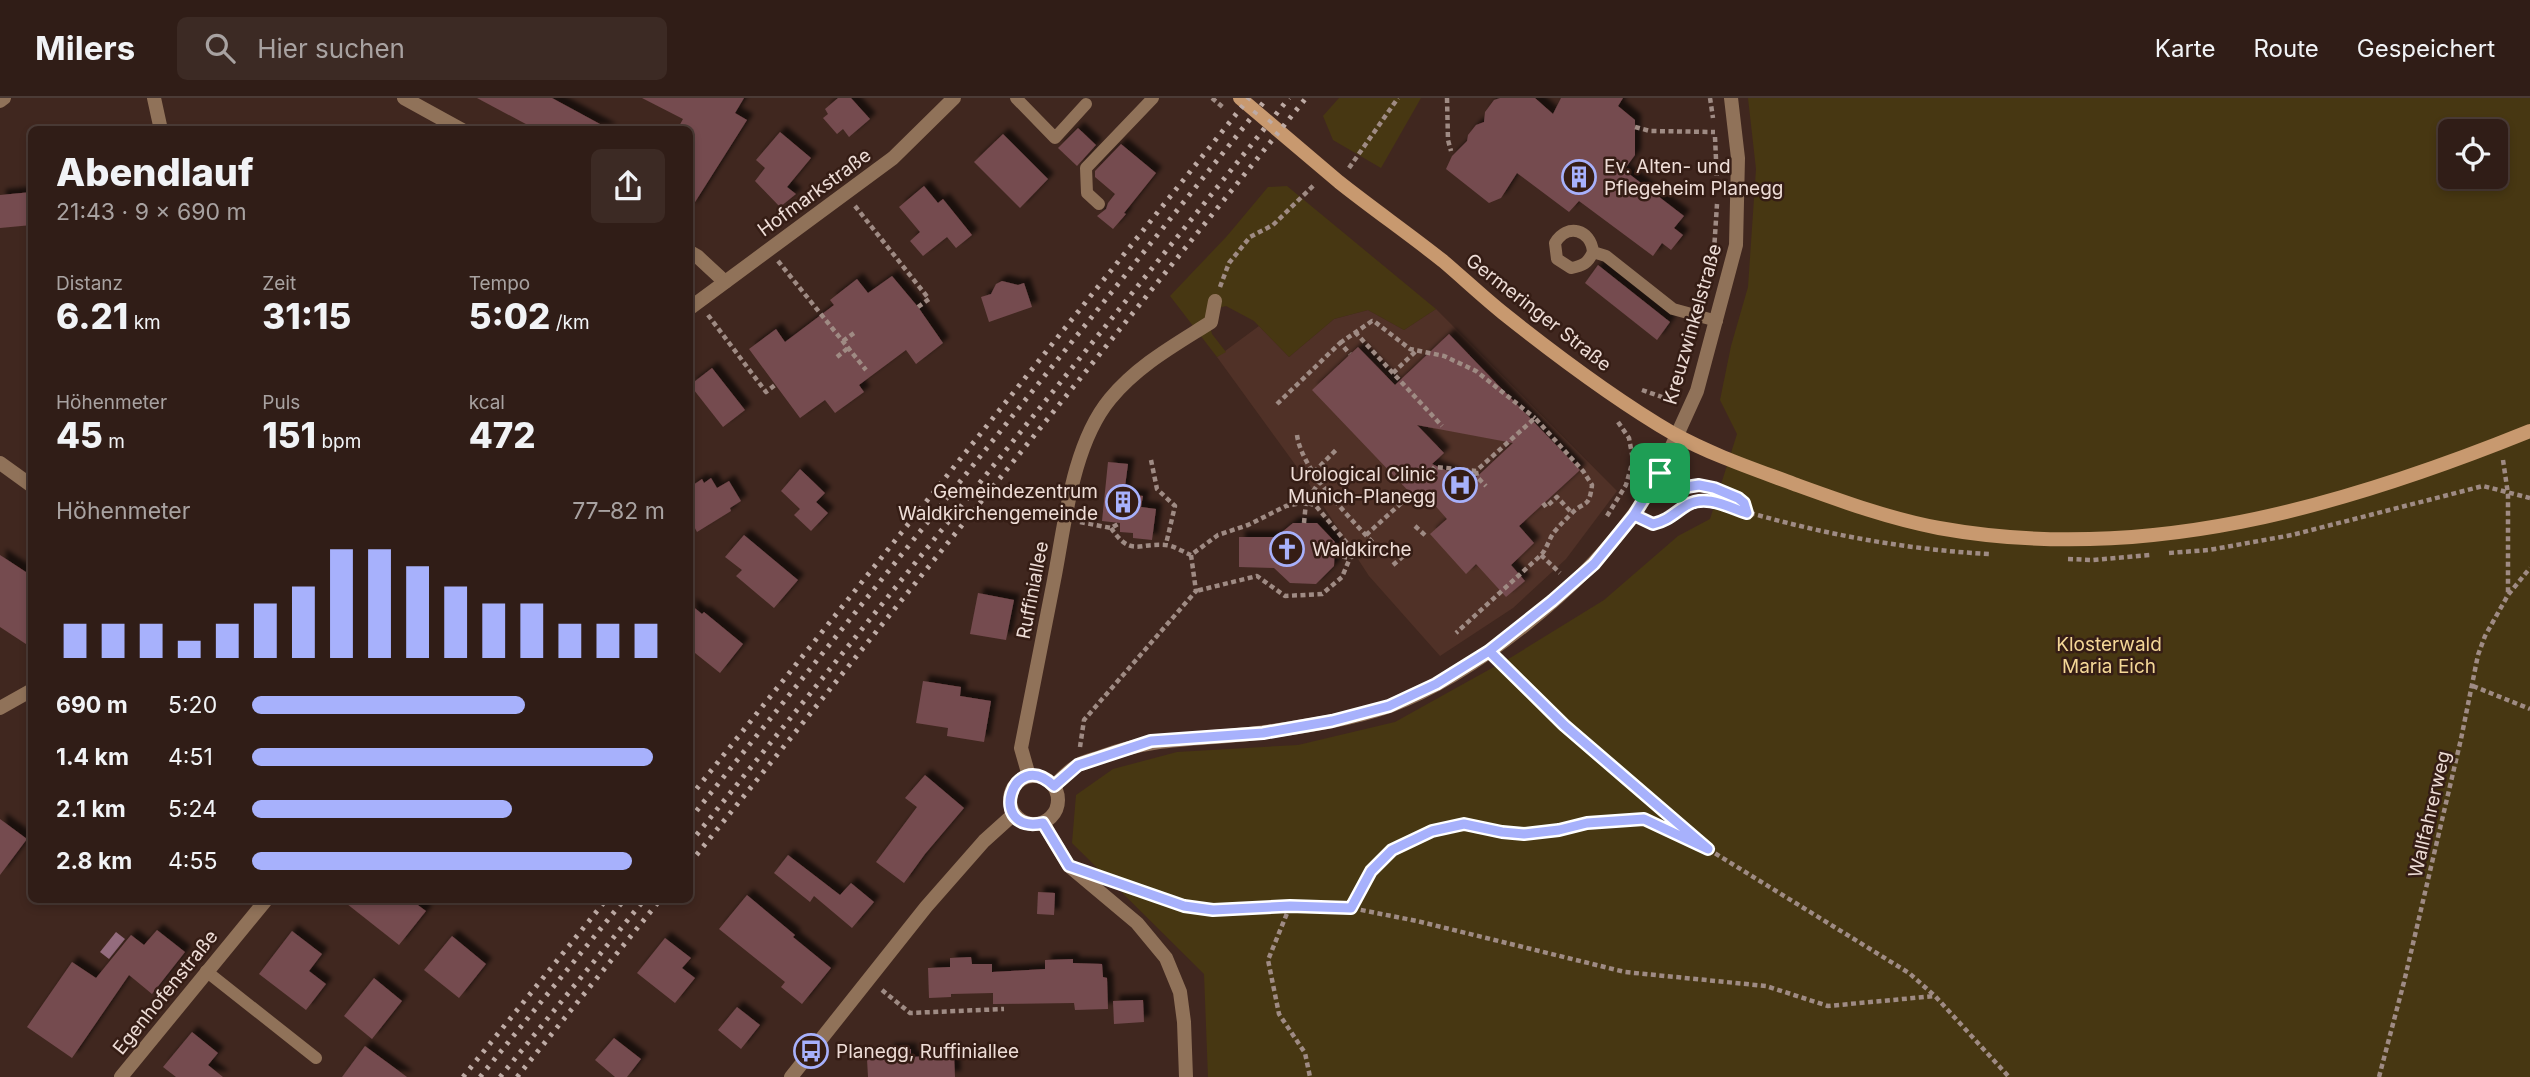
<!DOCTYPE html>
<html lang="de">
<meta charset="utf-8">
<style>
:root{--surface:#301d17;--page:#3c2a24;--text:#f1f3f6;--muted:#a8a2a1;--line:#4b3b36;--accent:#a7b1fc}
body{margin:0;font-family:Inter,sans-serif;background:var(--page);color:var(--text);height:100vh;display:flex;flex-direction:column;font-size:26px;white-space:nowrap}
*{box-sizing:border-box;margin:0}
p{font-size:23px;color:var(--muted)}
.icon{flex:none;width:38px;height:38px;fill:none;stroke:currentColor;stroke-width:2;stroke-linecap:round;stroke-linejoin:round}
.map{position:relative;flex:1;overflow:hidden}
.panel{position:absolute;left:28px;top:28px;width:665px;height:777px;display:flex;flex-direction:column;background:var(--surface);border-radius:10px;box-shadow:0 4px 10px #0003,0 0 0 2px var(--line)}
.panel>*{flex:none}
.controls{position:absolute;left:2438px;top:21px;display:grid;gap:14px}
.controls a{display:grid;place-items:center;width:70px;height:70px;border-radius:10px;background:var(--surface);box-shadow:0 4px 10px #0003,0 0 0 2px var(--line);font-size:35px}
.pin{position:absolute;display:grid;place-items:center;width:60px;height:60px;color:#fff;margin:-30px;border-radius:14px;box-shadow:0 4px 10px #0006}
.round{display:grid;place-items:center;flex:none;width:74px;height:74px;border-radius:10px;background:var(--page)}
.head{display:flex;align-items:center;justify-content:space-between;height:119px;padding:0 28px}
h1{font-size:38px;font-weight:800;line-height:52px}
.stats{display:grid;grid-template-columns:repeat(3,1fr);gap:10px;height:119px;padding:7px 28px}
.stats div{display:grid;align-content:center}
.stats b{font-size:35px;font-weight:800}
.stats small{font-size:19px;font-weight:400}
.stats p{font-size:19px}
.chart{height:196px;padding:14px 28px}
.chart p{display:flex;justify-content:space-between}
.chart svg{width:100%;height:126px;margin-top:7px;stroke:var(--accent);stroke-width:6}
ul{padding:0 28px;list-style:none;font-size:23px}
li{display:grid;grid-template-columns:112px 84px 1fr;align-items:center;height:52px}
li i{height:18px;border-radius:9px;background:var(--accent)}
header{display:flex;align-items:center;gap:42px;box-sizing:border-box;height:98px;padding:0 35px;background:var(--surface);border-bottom:2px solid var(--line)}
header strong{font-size:33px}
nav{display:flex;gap:38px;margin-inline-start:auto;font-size:24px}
.search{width:490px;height:63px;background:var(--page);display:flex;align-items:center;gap:18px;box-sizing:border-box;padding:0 24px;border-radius:10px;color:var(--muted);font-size:26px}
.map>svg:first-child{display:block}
.built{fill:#503127}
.green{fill:#473712;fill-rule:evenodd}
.water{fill:#946c7e}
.building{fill:#754b4f;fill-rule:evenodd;filter:url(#shadow)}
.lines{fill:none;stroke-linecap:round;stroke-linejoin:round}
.path{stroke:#9f8b84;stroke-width:4.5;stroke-dasharray:5 3.5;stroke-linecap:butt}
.service{stroke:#907259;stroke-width:12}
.minor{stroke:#907259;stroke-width:14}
.tertiary{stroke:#907259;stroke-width:14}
.secondary{stroke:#c8996f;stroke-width:14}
.rail{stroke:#beaba5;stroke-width:5;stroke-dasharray:3.5 7;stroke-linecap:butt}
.route-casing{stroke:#fff;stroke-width:14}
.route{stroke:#a7b1fc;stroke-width:9}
.labels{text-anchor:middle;stroke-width:5;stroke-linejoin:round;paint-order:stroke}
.poi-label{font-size:19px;fill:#eeddd7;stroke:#351d15;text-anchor:start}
.street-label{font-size:19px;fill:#eeddd7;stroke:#351d15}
.park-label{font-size:19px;fill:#f4d797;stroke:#351d15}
</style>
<header>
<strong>Milers</strong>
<div class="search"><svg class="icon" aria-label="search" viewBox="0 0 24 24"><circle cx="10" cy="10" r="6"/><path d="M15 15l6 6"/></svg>Hier suchen</div>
<nav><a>Karte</a><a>Route</a><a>Gespeichert</a></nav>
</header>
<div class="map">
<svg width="2530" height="979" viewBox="0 0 2530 979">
<defs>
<filter id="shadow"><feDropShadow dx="6" dy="-6" stdDeviation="2" flood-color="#0009"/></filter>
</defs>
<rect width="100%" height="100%" fill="#40271f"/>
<path class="built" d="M1436,211L1617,393L1566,461L1513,510L1440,558L1369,478L1305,380L1217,259L1259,228L1289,259L1334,221L1368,212L1404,232Z"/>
<g class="green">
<path d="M1339,0H1421L1381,70L1333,42L1323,18Z"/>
<path d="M1748,0H2530V979H1208L1204,876L1072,745L1076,697L1113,671L1177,654L1298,647L1395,624L1510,560L1604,502L1678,438L1710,421L1737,336L1720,302L1731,248L1748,189L1756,71ZM2450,33H2496V79H2450Z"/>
<path d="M1287,88L1436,211L1404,232L1368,212L1334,221L1289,259L1254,223L1226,208L1206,213L1212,236L1226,254L1217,259L1170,198L1227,138L1268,89Z"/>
</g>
<path class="water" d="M116,834L125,841L109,861L100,854Z"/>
<g class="building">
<path d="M477,0H552L611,32H537Z"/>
<path d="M642,0H744L735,15L747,22L690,112V32H677L683,21Z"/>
<path d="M838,0H851L870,21L849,39L843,31L837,36L823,20L828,16L825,11Z"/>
<path d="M1500,0H1535L1553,16L1561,0H1623L1618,8L1635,22V57L1624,72L1684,118L1674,130L1683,137L1671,152L1662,145L1653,158L1579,103L1569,114L1517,75L1501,100L1489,105L1446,71L1452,58L1467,43L1468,37L1476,27L1484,24L1485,14L1494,2Z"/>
<path d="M1078,30L1096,47L1077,68L1058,50Z"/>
<path d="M780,34L811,60L787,89L796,96L780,109L755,83L765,70L756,62Z"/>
<path d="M1003,36L1048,81L1020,110L974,64Z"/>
<path d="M1121,46L1156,75L1124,115L1126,116L1113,131L1097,118L1106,111L1108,105L1115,96L1095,79V73Z"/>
<path d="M924,88L938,105L943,101L972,137L956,150L947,139L923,158L910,143L920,134L899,109Z"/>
<path d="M32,94V127L0,130V97Z"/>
<path d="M1598,167L1670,224L1657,242L1585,185Z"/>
<path d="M892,178L918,209L943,245L916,266L906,252L859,287L864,294L835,315L825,302L800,320L749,251L776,231L785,244L834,207L830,202L857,181L868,195Z"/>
<path d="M1002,183L1018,187L1024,185L1032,209L989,224L981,199L991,196L996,186Z"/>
<path d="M1449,236L1580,372L1519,428L1534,445L1511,467L1525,483L1506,499L1476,466L1466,476L1430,436L1447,421L1424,395L1417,402L1312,292L1358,249L1395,287ZM1417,327L1513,345L1467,388L1454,376L1432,366L1444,355Z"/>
<path d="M712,270L745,312L723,329L690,287Z"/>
<path d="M1108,364L1128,366L1124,396L1143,398L1141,409L1156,411L1152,442L1133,440V435L1120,434V425L1102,423Z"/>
<path d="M800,371L825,395L816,404L828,415L811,433L794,417L800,411L781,393Z"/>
<path d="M711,380L717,390L729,383L741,403L730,410L731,413L697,434L690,421V389L702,381L704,385Z"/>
<path d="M1293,425H1317L1335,444L1334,468L1316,486L1290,485L1274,470L1239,469V439H1276Z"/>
<path d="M744,437L798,482L774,510L736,478L742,472L725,459Z"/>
<path d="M0,457L32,478V550L0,529Z"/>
<path d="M978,495L1014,502L1006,542L970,536Z"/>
<path d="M690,506L702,516L704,514L743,546L720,575L690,551Z"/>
<path d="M923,583L961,589L960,598L991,603L984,644L947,638L948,630L916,625Z"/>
<path d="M925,677L964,710L925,756L904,785L876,764L917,709L905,700Z"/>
<path d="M0,721L27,741L0,777Z"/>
<path d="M788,757L840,797L851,785L874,804L852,830L814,798L810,804L774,775Z"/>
<path d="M1038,794L1055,795L1054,817L1037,816Z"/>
<path d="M747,797L795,837L793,839L831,870L802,906L781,889L785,884L719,831Z"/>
<path d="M342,802H411L426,813L399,847Z"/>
<path d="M157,832L185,854L152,896L129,877L72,960L27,929L72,864L96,880L131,837L144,847Z"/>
<path d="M292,833L322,856L309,873L326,886L306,912L259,876Z"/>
<path d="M452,838L486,866L459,900L424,872Z"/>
<path d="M665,840L691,860L682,870L695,880L675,905L637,875Z"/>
<path d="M971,859L972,866H992V874L1045,871V862L1073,861V865L1102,866L1103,879L1107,880L1108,911L1075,912L1074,905L993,906V895L951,896V899L929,900L928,870L950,869V860Z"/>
<path d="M374,880L402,903L372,941L344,918Z"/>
<path d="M1143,902L1144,924L1114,926L1113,903Z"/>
<path d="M737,909L760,927L741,951L718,932Z"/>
<path d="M192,934L218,955L208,967L223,979H176L163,969Z"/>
<path d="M614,940L641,961L627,979H615L595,962Z"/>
<path d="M365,948L407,979H342Z"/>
<path d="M888,951H911V959L954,957L955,979H868L867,961L889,960Z"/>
</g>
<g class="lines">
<g class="path">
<path d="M1212,0L1225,11"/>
<path d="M1447,0L1448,42L1451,53"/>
<path d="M1710,0L1713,20"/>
<path d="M1635,29L1650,33L1715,34"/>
<path d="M1715,39L1717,83"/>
<path d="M1349,70L1398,0"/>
<path d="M855,108L929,201L918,209"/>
<path d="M1714,153L1717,106"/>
<path d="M778,163L866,272"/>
<path d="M1220,189L1229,165L1250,139L1273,127L1315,86"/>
<path d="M708,217L766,294L775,287"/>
<path d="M1355,234L1442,328"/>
<path d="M843,243L854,235"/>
<path d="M1340,245L1372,223L1375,224L1410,251L1444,258L1476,273L1535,320"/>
<path d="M837,259L848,250"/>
<path d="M1393,275L1416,253"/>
<path d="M1642,292L1662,299L1677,292"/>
<path d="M1277,306L1340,245L1350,256"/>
<path d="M1618,324L1629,340L1633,362L1644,367"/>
<path d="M1297,337C1302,375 1357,426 1383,456"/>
<path d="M1151,362L1157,391L1175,408L1166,446"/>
<path d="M2503,362L2508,396V497"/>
<path d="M1476,373L1477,379L1486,388"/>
<path d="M1314,374L1338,350"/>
<path d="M1425,379L1435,369L1476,373L1535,320L1583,373L1592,387C1589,412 1584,402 1571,416C1565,422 1560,427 1555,433C1549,440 1548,449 1541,457L1456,535"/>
<path d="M1673,384C1684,389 1690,387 1701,387C1718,388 1742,397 1747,414"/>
<path d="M1543,405L1546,409L1557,399L1572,415"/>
<path d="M1607,418L1626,387L1633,362"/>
<path d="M1080,424L1111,430L1120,425"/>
<path d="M1648,424L1653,427C1673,421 1686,404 1707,402C1798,431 1893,451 1989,456"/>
<path d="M1304,425L1306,404L1320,383"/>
<path d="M1415,428L1427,439"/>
<path d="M1111,430C1131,459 1137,445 1165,447C1173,447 1183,454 1191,457"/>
<path d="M1366,437L1408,399"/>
<path d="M2169,455L2209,452L2292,437L2483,388L2530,400"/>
<path d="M1334,457L1350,460L1373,445"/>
<path d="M1541,457L1560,475"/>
<path d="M2068,461L2093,462L2150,457"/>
<path d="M1393,467L1408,454L1407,450L1403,451L1405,456"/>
<path d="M1499,564L1564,627L1708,751L1909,875L1935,898L2009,979"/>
<path d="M2473,588L2530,611"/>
<path d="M1080,649L1084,622L1196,493L1191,457L1218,437L1248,427L1286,408L1306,404L1316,408L1351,450L1350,460L1342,479L1322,496L1285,498L1257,478L1196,493"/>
<path d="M1119,785L1184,809L1213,812L1290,808L1351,810L1417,823L1625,874L1766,888L1828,908L1935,898"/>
<path d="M1290,808L1268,862L1279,916L1305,955L1310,979"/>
<path d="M1351,810L1371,773L1392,753L1432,733L1464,726L1502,734L1524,736L1559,732L1587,725L1645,721L1702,748"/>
<path d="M882,892L910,915L1004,911"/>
<path d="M2379,979L2404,884L2461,641L2478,557L2485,538L2508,497L2530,470"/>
</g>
<g class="service">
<path d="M1016,0L1055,40L1086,6"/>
<path d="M1099,106L1087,95L1086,70L1153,0"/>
<path d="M1593,154C1588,165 1583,168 1571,170L1557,161L1555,145C1567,125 1591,131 1593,154L1606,158L1673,211L1717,223"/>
<path d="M206,873L316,960"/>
</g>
<g class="minor">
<path d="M154,0L161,32"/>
<path d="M404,0L462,32"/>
<path d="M0,3L4,0"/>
<path d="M690,154L697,158L725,184"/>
<path d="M690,210L893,60L954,0"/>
<path d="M1677,337L1697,293L1736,147L1738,60L1731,0"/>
<path d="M0,365L32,388"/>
<path d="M0,610L32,592"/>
<path d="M1029,678L1021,650C1032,594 1043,538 1054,482C1065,426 1072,347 1110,301C1138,267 1175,247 1211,224L1215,203"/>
<path d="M1043,725L1069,768L1137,825L1166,860L1180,894L1184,924L1186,979"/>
<path d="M121,979L266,802"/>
</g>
<g class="tertiary">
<circle cx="1034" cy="702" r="24"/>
<path d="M1054,688C1061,681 1069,672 1078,667C1085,663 1095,661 1103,658C1155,638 1210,642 1265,634C1306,628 1350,622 1390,608C1475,576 1581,490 1634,416C1652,392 1664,365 1677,337"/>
<path d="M791,979L926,809L984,743L1014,716"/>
</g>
<path class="secondary" d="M1240,0C1273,28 1306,56 1339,84C1373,111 1409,136 1443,163C1463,180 1482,198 1503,215C1557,258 1614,301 1674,336C1712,357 1754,371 1794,386C1841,403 1890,421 1939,430C2144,467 2342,409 2530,333"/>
<g class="rail">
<path d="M690,699L1249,0"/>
<path d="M690,721L1267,0"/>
<path d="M690,745L1289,0"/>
<path d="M690,765L1306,0"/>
<path d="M463,979L606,802"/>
<path d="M480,979L624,802"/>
<path d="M500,979L644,802"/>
<path d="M517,979L660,802"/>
</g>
</g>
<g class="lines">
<g class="route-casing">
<path id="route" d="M1660,375L1634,417L1594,466L1552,503L1489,553L1436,586L1389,608L1332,623L1263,635L1151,643L1078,667L1054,688C1012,647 986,737 1043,725L1069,768L1184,808L1213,812L1290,808L1351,810L1371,773L1392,752L1432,733L1464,726L1502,734L1524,736L1559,732L1587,725L1644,721L1708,751L1564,627L1489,553L1552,503L1594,466L1634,417L1653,426C1669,422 1674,415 1687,407C1706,396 1728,409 1747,415L1744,405L1738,400L1714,390L1699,387L1686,389L1660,375"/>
</g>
<use href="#route" class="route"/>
</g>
<defs>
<g id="building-ring" transform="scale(1.75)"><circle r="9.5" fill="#351d15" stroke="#a7b1fc" stroke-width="1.5"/><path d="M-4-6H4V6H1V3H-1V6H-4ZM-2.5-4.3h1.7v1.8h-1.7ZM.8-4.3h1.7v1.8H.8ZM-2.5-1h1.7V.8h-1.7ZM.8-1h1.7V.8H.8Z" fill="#a7b1fc"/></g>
<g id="hospital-ring" transform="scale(1.75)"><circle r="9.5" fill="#351d15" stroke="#a7b1fc" stroke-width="1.5"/><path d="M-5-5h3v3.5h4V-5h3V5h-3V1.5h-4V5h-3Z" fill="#a7b1fc"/></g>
<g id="church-ring" transform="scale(1.75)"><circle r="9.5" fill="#351d15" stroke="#a7b1fc" stroke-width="1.5"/><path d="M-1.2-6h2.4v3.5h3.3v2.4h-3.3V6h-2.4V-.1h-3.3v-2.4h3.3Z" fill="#a7b1fc"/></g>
<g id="bus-ring" transform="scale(1.75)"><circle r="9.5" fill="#351d15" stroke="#a7b1fc" stroke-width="1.5"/><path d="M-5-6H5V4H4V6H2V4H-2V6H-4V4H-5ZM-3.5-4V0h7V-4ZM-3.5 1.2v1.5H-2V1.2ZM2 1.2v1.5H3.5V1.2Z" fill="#a7b1fc"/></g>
</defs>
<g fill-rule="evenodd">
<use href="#building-ring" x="1579" y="79"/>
<use href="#hospital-ring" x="1460" y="387"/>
<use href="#building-ring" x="1123" y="404"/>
<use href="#church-ring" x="1287" y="451"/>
<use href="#bus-ring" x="811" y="953"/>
</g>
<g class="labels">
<g class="poi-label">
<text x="1604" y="75">Ev. Alten- und<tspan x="1604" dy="22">Pflegeheim Planegg</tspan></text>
<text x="1436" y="383" text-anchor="end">Urological Clinic<tspan x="1436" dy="22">Munich-Planegg</tspan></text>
<text x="1098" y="400" text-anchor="end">Gemeindezentrum<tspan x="1098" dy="22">Waldkirchengemeinde</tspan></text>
<text x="1312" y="458">Waldkirche</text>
<text x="836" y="960">Planegg, Ruffiniallee</text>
</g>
<g class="street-label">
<text transform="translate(814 94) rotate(-36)" y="7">Hofmarkstraße</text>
<text transform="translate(1539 214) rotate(38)" y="7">Germeringer Straße</text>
<text transform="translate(1692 226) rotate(-74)" y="7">Kreuzwinkelstraße</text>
<text transform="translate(1032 492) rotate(-79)" y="7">Ruffiniallee</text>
<text transform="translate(2429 716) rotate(-77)" y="7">Wallfahrerweg</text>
<text transform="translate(165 894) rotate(-51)" y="7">Egenhofenstraße</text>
</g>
<g class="park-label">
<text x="2109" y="553">Klosterwald<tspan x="2109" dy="22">Maria Eich</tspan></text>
</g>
</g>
</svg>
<div class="controls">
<a><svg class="icon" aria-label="locate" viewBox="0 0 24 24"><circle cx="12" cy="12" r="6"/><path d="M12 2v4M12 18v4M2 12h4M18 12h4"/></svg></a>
</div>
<div class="pin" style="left:1660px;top:375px;background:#1e9e55"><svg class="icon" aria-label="arrive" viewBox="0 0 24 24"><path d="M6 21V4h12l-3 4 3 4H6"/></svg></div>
<section class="panel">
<div class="head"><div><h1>Abendlauf</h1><p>21:43 · 9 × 690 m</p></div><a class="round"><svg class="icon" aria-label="share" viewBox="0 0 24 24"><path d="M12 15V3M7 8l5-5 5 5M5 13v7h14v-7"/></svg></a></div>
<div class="stats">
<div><p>Distanz</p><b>6.21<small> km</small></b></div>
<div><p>Zeit</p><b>31:15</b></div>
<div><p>Tempo</p><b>5:02<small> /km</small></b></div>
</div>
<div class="stats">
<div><p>Höhenmeter</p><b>45<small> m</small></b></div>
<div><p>Puls</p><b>151<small> bpm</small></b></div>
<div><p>kcal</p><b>472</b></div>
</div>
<div class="chart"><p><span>Höhenmeter</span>77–82 m</p>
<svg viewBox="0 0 160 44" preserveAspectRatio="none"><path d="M5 44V32M15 44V32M25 44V32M35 44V38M45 44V32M55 44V25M65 44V19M75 44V6M85 44V6M95 44V12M105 44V19M115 44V25M125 44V25M135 44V32M145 44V32M155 44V32"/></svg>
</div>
<ul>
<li><b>690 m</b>5:20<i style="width:66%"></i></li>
<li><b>1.4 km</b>4:51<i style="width:97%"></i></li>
<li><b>2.1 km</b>5:24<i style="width:63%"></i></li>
<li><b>2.8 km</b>4:55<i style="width:92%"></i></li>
</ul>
</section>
</div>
